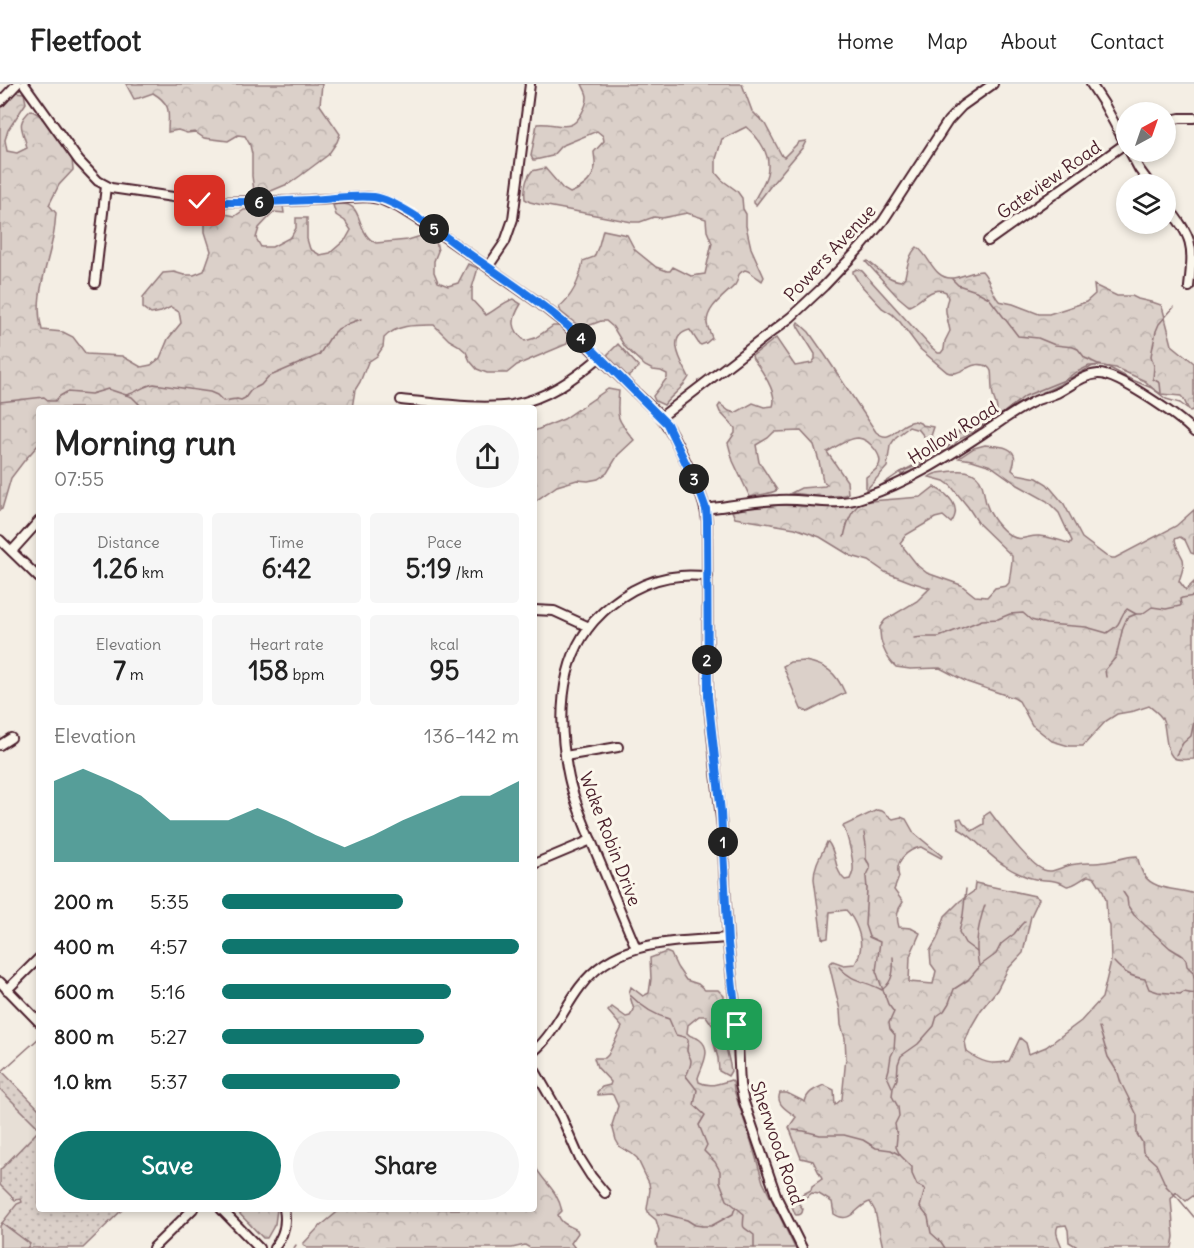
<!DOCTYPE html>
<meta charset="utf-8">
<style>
:root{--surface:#fff;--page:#f6f6f6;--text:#222;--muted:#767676;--line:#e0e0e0;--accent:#0f766e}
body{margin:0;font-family:Delius,sans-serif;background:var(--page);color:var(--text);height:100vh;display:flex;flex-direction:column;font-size:22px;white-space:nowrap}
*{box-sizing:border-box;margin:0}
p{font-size:20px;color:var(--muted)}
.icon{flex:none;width:33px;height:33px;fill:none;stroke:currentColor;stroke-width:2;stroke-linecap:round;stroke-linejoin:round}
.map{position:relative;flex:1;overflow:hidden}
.side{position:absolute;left:36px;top:321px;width:501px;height:807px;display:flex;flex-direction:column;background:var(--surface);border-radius:6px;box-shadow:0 3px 9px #0003}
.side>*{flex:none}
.needle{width:39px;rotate:40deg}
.fabs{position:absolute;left:1116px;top:18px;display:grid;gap:12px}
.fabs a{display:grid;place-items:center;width:60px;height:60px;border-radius:50%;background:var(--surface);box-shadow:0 3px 9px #0003;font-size:30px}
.pin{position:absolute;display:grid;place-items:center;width:51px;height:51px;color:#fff;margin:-26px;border-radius:12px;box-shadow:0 3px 9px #0006}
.km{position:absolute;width:30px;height:30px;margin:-15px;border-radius:50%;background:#222;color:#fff;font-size:16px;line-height:30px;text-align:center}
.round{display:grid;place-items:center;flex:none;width:63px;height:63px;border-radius:32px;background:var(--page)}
.headline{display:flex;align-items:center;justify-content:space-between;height:102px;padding:0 18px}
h1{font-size:33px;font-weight:700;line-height:45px}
.metrics{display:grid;grid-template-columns:repeat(3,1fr);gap:9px;height:102px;padding:6px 18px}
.metrics div{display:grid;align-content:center;border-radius:6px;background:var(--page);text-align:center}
.metrics b{font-size:26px;font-weight:700}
.metrics small{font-size:16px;font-weight:400}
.metrics p{font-size:16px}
.chart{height:168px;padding:12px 18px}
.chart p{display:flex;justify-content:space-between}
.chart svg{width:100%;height:108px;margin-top:6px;fill:var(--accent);opacity:.7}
.cta{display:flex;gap:12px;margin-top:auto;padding:12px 18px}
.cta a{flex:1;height:69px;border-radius:36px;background:var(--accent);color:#fff;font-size:24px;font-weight:700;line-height:69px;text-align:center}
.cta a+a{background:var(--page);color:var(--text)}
ul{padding:0 18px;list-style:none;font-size:20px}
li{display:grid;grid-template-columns:96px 72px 1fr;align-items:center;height:45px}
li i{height:15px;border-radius:8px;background:var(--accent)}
header{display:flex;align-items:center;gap:36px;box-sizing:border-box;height:84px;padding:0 30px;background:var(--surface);border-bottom:2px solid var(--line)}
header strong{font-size:28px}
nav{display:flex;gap:33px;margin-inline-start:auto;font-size:21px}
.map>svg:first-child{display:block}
.built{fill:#e7dfd6}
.grass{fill:url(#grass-dots);stroke:#92787a;stroke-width:1.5}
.forest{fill:url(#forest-crowns);stroke:#92787a;stroke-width:1.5}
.cemetery{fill:url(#cemetery-stones);stroke:#92787a;stroke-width:1.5}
.pitch{fill:#dbd0c9;stroke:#92787a;stroke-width:1.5}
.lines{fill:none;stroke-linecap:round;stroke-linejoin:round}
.stream{stroke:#8d7174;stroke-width:1.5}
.minor-casing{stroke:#4a1f2b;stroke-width:12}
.minor{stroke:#fbf7ec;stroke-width:8}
.route-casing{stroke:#fff;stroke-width:12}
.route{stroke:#1a73e8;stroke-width:8}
.labels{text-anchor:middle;stroke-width:6;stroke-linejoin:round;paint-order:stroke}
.street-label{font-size:18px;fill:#4a1f2b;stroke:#fbf7ec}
</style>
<header>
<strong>Fleetfoot</strong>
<nav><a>Home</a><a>Map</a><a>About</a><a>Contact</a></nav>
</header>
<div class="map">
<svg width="1194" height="1164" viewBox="0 0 1194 1164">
<defs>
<pattern id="grass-dots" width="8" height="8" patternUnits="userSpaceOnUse" patternTransform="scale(1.5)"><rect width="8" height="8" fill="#dbd0c9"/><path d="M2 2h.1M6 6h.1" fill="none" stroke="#bdb2ad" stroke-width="1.8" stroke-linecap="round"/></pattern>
<pattern id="forest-crowns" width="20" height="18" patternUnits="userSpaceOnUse" patternTransform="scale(1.5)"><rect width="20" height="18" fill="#dbd0c9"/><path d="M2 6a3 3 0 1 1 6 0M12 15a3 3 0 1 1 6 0" fill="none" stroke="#bdb2ad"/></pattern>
<pattern id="cemetery-stones" width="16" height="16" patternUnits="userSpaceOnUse" patternTransform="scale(1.5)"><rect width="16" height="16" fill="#dbd0c9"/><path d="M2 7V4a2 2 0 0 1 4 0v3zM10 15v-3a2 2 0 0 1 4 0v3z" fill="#bdb2ad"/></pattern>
</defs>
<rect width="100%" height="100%" fill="#f4eee4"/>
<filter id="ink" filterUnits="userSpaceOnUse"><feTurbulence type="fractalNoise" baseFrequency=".0167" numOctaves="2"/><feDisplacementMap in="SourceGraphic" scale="12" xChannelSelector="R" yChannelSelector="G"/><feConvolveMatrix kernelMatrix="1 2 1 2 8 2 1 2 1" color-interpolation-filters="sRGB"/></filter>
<g filter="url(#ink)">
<path class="built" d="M0,985L39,1025V1125H123L83,1164H0Z"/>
<path class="grass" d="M0,985L39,1025V1125H123L83,1164H27L29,1160L2,1139L17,1120L22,1118L21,1115L15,1116L0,1101V1086L38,1047L39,1044L0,1005Z"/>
<g class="forest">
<path d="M126,0H322L320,21L340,50L337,58L328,71L300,92L290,99L264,110L255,109L254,107L252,92V70L250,61L245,52L238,51L228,57L204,54L195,48L187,49L178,46L168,48C168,30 173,21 153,9L139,14L134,15Z"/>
<path d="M582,0H742L752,27L765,40L782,72L784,73L799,58L806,57L803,63L772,100L756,121L754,119V117C758,108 765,99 767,90C772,71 759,54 746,43L722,55L716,75V89L722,96L737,107L742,114L743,125L746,130V142L751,164L764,193L762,197L748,187L745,186C735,190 740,195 735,201C725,212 706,223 707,240C708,245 711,250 712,254L706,259L701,261L699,260L690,246C664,252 683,280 689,293C683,305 671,311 664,321L655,317L653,312L667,294V290L661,287L653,286L645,282L625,263L613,243L606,237H601L585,243H580L561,228L559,223C574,211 580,195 583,177L594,173L599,161L603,146L627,151L635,166L656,183L667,187H670L673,183L691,192L705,190L712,159L707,147L706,135L687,129L662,134L654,133L640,138H632L542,121L530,118L525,115C524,105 525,95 532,87L545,84L563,105L570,109C583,104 596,94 595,78C595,75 594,71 594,68L604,57L603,52L597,47L561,62L552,72L535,76H533L531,72L537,40C549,38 560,44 570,41C578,39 587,22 587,13C587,9 584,5 582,0Z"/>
<path d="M14,8L24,9L26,19L8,46L5,56L7,67L17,69L27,64C24,45 14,41 31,26L49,37L67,65L72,75L73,86L59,101L49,121L56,129C55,137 55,145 53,153C47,184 33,215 42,246L63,248L73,253L86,270L122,272L141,283L151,281L160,274L168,255L181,239L179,228L171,223L161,228L151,230L143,224V213L163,189L174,188L184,191H194L204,187L211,167L205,148V137L225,130L235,132L244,126L283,122L284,129L274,128L259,144L256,154L261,163H272L291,153L296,144V134H307V155L310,165L320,171L330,169L346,155L351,146L345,137L336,131L333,121C363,115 355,138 368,153C370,156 373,157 376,159L408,156L427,150L436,157L438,167L434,177V188L438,198L448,202L458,199L468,180L478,184L472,204V216L486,231C496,226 502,219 513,215L521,220C511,236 511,245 525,257L535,254L553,242H563L570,250L567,260L517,281L507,289H487L477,285L470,277L466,268L458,261L449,256L434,241C417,241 397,240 384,254L383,263L377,272L368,278L360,298L355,306L352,324H39V360L24,377L11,394L2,425L0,426V23Z"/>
<path d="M917,163C930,172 934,196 953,194C963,193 972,187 982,187C990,195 991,208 999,217L1013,220L1039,230H1049L1086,218L1095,210L1094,201L1117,212H1132L1138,215L1155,219L1161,221L1163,226L1172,261L1194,279V326L1190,327C1185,322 1186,316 1181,312L1161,310L1153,305L1145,297L1116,284L1101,282H1089L1073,290L1059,301L1011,323L998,334L996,329C999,322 994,318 993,311C991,304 992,291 991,287C990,284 986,281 983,281C970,277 959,294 947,288L920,265L900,238L892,230L882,224L859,199L853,189V187L857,185L862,187L930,262L938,269H941L944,265L945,257L950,247C948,235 943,226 948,214L946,208C933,201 921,217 909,222L896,211L866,178L868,177C878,185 888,196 901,197L905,193C907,183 909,170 917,163Z"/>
<path d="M798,238L809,248L825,271L876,348C887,357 892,350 901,343C905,340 910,338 915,337L920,339L922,341L934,343L931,352L936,357C946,353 955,349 965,344C973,340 981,338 988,332L993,339L958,356L953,363L941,372L918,385L901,391V388L940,368L938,364L930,360L919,346L909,343L896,353L890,362L887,383L866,406V393C870,390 875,387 878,383C885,373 869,355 858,354C849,354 835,363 827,368L847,397L848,409L845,411L823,413L791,409L801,404L825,402L827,400L823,397L819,377L814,361L801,347L774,348L768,354L756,361L759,378L777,406C769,411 759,410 750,413L733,377L728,359L735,349V344L720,328L718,323L720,320L729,327L735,329L753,319L764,323L773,322C778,309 761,285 753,275L752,272L776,254L795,282L812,279L815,275V270L798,243L797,240Z"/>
<path d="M608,305L619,307C616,335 617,335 634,356L618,371L607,389L598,395L588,397L577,396L557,402L534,418V347L564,335Z"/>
<path d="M985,361C994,362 1010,361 1014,371C1016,376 1013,382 1012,386L1017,390L1037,394L1047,400L1064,420L1082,454L1106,472L1112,474H1115L1176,442L1194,426V470L1191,469L1185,456L1180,453L1175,455C1176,464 1180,468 1183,475C1185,483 1181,490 1179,497L1186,506L1194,498V675C1188,675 1179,677 1174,674C1165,668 1166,645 1163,636C1160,630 1154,626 1149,622L1134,627L1117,630L1106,637L1083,662H1069L1052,657L1032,641L1019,617L1014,614L967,598L940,584L910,585L896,583C885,573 879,557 880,543L885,536L917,517L930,504L911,498L885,488L869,477L851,472L820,453L795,444L735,434L732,427L750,424L780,421L824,423L848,421L870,417L921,413L934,403C948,410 963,423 951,439L943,432L935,434L906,451L900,459L918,482L927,489L961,501L975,512L987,513L995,504L1006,502L1009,499L1012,477V472L979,440L968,423L951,402L944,397L929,393C935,388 939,389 946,388C957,386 974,385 980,396C984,403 984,412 986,419C990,432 1000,445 1011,452C1021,458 1029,451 1039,452C1050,453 1060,456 1070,460L1072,457L1059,429L1047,417L1018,401L991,382L972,376L959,374L974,364Z"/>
<path d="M877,726L882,727L893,735L901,733L906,735L914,749L942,772L941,774L921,763C906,766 894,778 899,793L894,806L903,818C897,826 896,833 899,843L911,844L920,849L910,872L909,898L933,900L936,887L931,880L930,867L937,855L945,832L960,817L974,807L975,799L1035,812L1039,815L1031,832L1023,869L1008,885L997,906L981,926L971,943L965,958L967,968C981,978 992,982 1009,977L1020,954L1026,959L1029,970L1046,963L1081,937L1102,914L1111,877L1110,842L1107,833L1106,816L1102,805L1095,794L1088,792C1079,796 1076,801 1067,802C1057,795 1046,797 1035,795C1025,793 1012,787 1004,781C987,771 976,754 959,745L957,735L961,734L963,738L972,747L984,740V732L990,728C999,740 1031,782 1044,786C1053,789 1059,784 1067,782C1079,778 1092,780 1105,778C1117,777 1124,772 1137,772C1139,778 1140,785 1144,791C1154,807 1179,804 1194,810V1113L1193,1112L1186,1117L1176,1108L1171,1115L1174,1153L1172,1164H1079L1069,1158L1068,1146L1066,1141L1058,1142C1054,1150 1060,1156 1062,1164H883L875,1127L870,1118C858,1120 851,1142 834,1130L832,1118L819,1110L812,1109L800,1118L799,1120L803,1125C802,1130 801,1131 796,1131L795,1130L790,1117L811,1106L812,1102L822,1095L813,1077L801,1074L789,1043L796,1033C788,1026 775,1021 780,1009H787L805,1018C807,1008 815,1005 824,1001L834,1006L835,1021L842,1015L846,973L845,954L841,941L840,926L829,880L833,877L844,881L855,880C857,876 860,871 860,867C863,854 855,835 846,826L830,828L828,854L824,855L822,854L814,795C814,790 815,784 817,779C820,771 824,766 827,758H828C837,769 834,787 845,796L850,795C851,792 853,789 853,786C854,777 847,749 843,742Z"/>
<path d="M666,868L671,870L677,883L686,896L698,900L705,906H718L724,912C724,928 723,942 725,958C726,967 730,977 731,987L728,992L719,987L718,974L714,960L713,942L706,932H699L688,941L687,949C691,954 695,952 700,956C713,966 701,983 698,994L699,998C710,1004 721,999 731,996L733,998L734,1006L751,1057L763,1098L795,1164H657L656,1158L659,1146L656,1136L649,1130L647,1125L650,1106L649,1099L637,1074L631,1069L620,1063L616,1056L612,1041L618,1022L613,1011L611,1010L598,1011L597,1008L602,1003L610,1001L611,998L597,983L594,974H605L608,971L622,943L608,927L612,923L626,933L630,932L634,926L629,909L631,903L643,912L649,909L651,895L650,874Z"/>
<path d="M534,1080C543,1099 557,1104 562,1127L558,1131C562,1141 569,1141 577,1146L578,1149L571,1159L575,1164H530L525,1161L512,1164H307L303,1160L318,1144L341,1125H534Z"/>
<path d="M235,1125H277L275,1140L267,1154H263Z"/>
</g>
<path class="cemetery" d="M618,260L639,283L628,293L607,271Z"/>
<g class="pitch">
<path d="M805,577C826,581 836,588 845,609L808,628L801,625L783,582L790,578Z"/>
<path d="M2,1139L30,1160L27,1164H0V1142Z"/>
</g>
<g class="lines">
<g class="stream">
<path d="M952,195L958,201L976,207L989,214L1018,252L1038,254L1055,261L1073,263L1078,265L1085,274L1098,280"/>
<path d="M1161,309L1160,299L1153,295L1154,282L1151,272L1156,247L1159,240L1174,223"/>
<path d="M126,311C137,309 142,302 154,300L210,308L217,311L223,317L237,315L241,316L245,314L251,306L261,301L268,293L319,271L331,252L338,245L350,239L361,235"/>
<path d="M0,318L44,313L49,317H55L60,312L67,308L91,310L108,305L132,313L143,324"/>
<path d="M998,333L1025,312L1072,293L1093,282L1099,281L1108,283L1130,295L1152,304L1166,315L1180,319L1187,324"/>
<path d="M877,404L899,389L940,371L949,362L952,354L957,349L977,346L981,342L993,336"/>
<path d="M844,453C847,439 850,428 862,417"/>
<path d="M914,554L924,553H939L982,536L998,535L1010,530L1023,529L1031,536L1046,540L1086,543L1107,549C1111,546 1115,544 1118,540C1122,534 1121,530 1127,525L1136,530"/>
<path d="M1106,593L1105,586L1116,573L1123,543L1127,534L1136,530H1142L1152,523L1166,525L1180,522L1181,521L1180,515L1182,514L1194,512"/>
<path d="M1176,671L1183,659L1191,652L1194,637"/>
<path d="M864,749L866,761V775L869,780L870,785L866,793L867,805L865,841L869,853L880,858L876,887L888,920L894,928L889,939L890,945L895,951L894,966L891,972L889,985L887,992L892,1003"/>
<path d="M966,805L963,831L959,848L965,859L977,868"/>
<path d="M1123,808L1127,814L1128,822L1134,831L1170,864L1183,872L1186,876L1187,882L1193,888L1194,893"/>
<path d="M1114,878C1123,888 1131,893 1145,895L1149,905L1158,908L1180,910L1184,908L1194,910"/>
<path d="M979,882C974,861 978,841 985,821"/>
<path d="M839,883C852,898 866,897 882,906"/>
<path d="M883,905C893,897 894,886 893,873"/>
<path d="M631,912C642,923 655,931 669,935L676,951C694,955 687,954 687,967C688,971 691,974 691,977C691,982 688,988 686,992L697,1006L694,1021L705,1031L699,1041L707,1061L704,1067L715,1078L720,1087V1098L727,1116L744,1130C743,1147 741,1141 754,1151V1164"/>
<path d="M1099,943L1108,973L1118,989L1121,999L1137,1031V1050L1142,1058L1143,1068L1156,1080L1166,1102L1178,1114L1194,1133"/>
<path d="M0,989L39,954"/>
<path d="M793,1046L804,1047L820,1051H844L863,1056L876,1064L891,1066L900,1071L912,1083V1090L917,1101L925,1105L920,1123L928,1133L931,1149L941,1158L945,1164"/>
<path d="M900,1071L896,1063L897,1053L895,1040L899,1032L898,1023L892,1012L893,1004L897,995L898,980L901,972L918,960L934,942L937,932L944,927L949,919L954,905L968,896L981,881L996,870L1001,860L1014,850L1021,841L1025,837"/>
<path d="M657,1130H665L687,1136L695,1141L702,1142H711L733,1130L735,1124"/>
<path d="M294,1164L296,1161"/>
</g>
<g class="minor-casing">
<g id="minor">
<path d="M24,0L79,77L98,97L111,104L187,115L215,118L290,117L367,113L380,115L398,123L436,147L539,219L564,239L656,328C669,341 676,358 684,374C693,394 705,414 707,437L708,612L722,744L728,859L737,941L740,1001L744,1018L777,1114L802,1164"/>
<path d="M1091,0L1104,20L1126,61"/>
<path d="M0,18L17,0"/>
<path d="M1166,37L1180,34H1194"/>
<path d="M1130,68L1139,85L1150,100"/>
<path d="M1166,120C1193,156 1194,158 1189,203"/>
<path d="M988,157L1126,59"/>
<path d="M488,183L505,158L513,135L530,0"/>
<path d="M95,199L106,102"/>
<path d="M401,316C435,319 478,326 512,321C546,315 574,295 600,273"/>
<path d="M661,333L791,233L824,202L862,162L883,137L948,37L962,22L993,0"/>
<path d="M706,425C730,422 754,417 778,416C808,414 835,424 864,413C908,399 947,373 985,348C1000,338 1015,327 1031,319C1039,314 1049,313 1057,309C1070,303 1082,291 1098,290C1117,289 1180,333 1194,348"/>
<path d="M0,456L39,494"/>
<path d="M12,467L39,437"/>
<path d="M534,526L554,527L589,543"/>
<path d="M0,661L11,654"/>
<path d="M565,672L618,663"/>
<path d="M534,780L591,756"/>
<path d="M636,864C623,833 610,802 597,771C587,746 575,721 569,694C558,643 557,579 594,537C616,513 647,494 680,492C689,491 699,492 708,492"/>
<path d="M0,898L39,938"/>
<path d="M7,906L39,874"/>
<path d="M534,967C554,950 564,924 580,903C616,855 674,858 728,854"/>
<path d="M534,985L561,1032L579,1073L591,1092L605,1109"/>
<path d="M221,1125L259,1164"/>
<path d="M153,1164L193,1125"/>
<path d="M274,1164C284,1152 287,1140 284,1125"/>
</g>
</g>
<use href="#minor" class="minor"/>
</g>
</g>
<g class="lines" filter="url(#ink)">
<g class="route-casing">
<path id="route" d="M200,117C236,119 273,118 310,116C330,115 353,111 374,113C400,117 445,153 468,169C505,195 544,220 578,251L667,340L701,411L706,425L707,437L708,612L721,728L728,859L737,941"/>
</g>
<use href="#route" class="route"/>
</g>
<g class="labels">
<g class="street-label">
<text transform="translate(1049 96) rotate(-35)" y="6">Gateview Road</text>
<text transform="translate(830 169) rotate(-47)" y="6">Powers Avenue</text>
<text transform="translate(953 349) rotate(-32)" y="6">Hollow Road</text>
<text transform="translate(610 755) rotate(69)" y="6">Wake Robin Drive</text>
<text transform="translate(777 1059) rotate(71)" y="6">Sherwood Road</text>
</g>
</g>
</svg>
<div class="fabs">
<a><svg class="needle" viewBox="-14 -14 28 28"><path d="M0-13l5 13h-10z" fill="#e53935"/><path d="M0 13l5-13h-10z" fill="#767676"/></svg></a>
<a><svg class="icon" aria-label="layers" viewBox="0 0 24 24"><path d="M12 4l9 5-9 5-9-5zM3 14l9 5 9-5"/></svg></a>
</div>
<div class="pin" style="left:737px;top:941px;background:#1e9e55"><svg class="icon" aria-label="arrive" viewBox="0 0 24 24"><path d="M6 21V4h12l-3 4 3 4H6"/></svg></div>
<div class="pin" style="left:200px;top:117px;background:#d93025"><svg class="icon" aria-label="check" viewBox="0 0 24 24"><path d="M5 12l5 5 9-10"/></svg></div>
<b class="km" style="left:723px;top:758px">1</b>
<b class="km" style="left:707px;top:576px">2</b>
<b class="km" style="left:694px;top:395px">3</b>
<b class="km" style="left:581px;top:254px">4</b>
<b class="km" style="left:434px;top:145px">5</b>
<b class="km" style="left:259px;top:118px">6</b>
<section class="side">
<div class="headline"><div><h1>Morning run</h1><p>07:55</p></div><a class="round"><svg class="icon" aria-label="share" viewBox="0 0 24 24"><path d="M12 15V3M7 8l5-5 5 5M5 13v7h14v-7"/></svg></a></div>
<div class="metrics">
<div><p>Distance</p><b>1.26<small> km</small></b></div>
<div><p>Time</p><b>6:42</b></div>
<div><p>Pace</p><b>5:19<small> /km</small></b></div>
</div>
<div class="metrics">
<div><p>Elevation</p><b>7<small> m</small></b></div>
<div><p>Heart rate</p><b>158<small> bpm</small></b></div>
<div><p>kcal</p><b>95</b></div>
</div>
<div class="chart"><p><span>Elevation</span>136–142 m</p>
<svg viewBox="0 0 160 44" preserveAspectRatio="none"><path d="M0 44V11L10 6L20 11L30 17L40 27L50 27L60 27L70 22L80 27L90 33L100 38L110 33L120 27L130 22L140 17L150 17L160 11V44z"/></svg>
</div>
<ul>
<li><b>200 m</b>5:35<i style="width:61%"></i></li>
<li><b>400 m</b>4:57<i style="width:100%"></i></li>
<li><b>600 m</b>5:16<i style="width:77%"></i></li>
<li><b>800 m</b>5:27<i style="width:68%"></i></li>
<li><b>1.0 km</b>5:37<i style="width:60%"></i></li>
</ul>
<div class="cta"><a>Save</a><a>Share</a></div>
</section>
</div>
